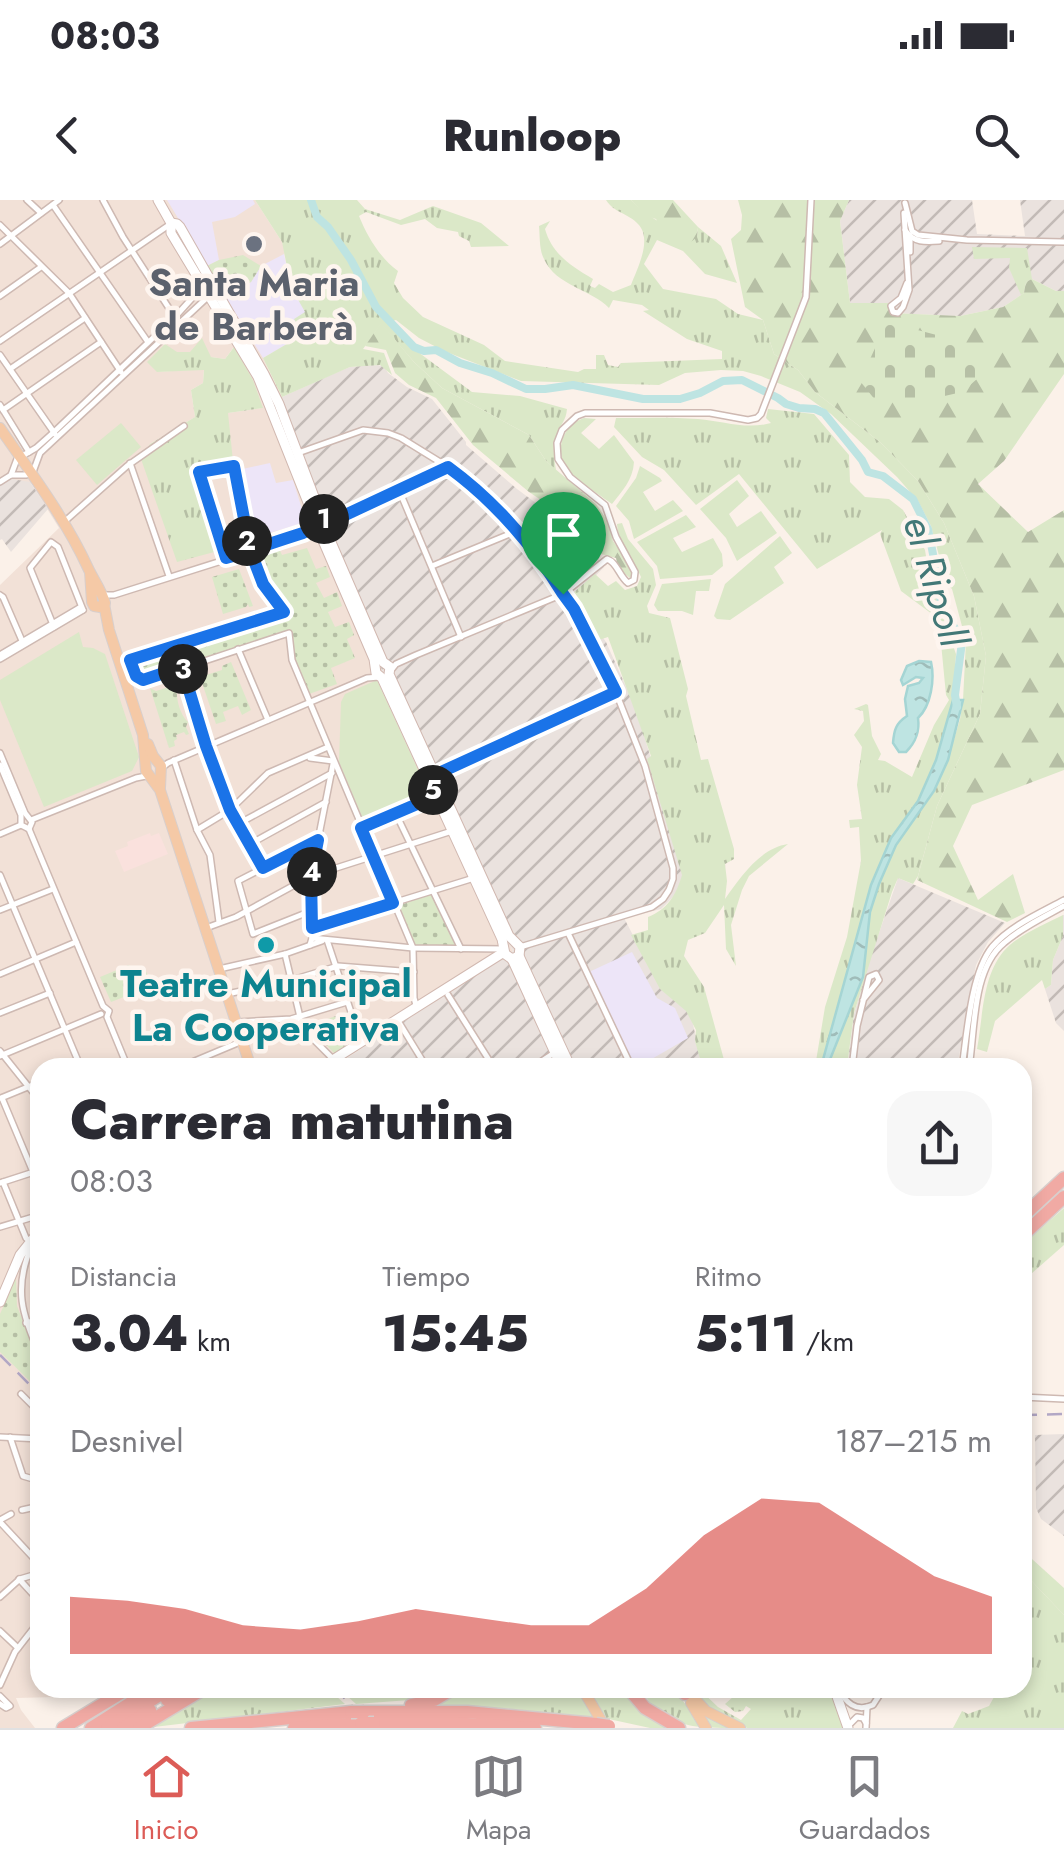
<!DOCTYPE html>
<html lang="es">
<meta charset="utf-8">
<style>
:root{--surface:#fff;--page:#f7f7f7;--text:#2b2b33;--muted:#7c7c81;--line:#e1e1e2;--accent:#dc5c57}
body{margin:0;font-family:Jost,sans-serif;background:var(--page);color:var(--text);height:100vh;display:flex;flex-direction:column;font-size:38px;white-space:nowrap}
*{box-sizing:border-box;margin:0}
p{font-size:32px;color:var(--muted)}
.icon{flex:none;width:55px;height:55px;fill:none;stroke:currentColor;stroke-width:2;stroke-linecap:round;stroke-linejoin:round}
.map{position:relative;flex:1;overflow:hidden}
.side{position:absolute;left:30px;top:858px;width:1002px;height:640px;display:flex;flex-direction:column;background:var(--surface);border-radius:30px;box-shadow:0 5px 15px #0003}
.side>*{flex:none}
.pin{position:absolute;display:grid;place-items:center;width:85px;height:85px;color:#fff;margin:-102px -42px;border-radius:50% 50% 50% 0;rotate:-45deg;box-shadow:0 0 10px #0007}
.pin .icon{rotate:45deg}
.km{position:absolute;width:50px;height:50px;margin:-25px;border-radius:50%;background:#222;color:#fff;font-size:28px;line-height:50px;text-align:center}
.round{display:grid;place-items:center;flex:none;width:105px;height:105px;border-radius:30px;background:var(--page)}
.head{display:flex;align-items:center;justify-content:space-between;height:170px;padding:0 40px}
h1{font-size:55px;font-weight:800;line-height:75px}
.stats{display:grid;grid-template-columns:repeat(3,1fr);gap:15px;height:170px;padding:10px 40px}
.stats div{display:grid;align-content:center}
.stats b{font-size:50px;font-weight:800}
.stats small{font-size:28px;font-weight:400}
.stats p{font-size:28px}
.chart{height:280px;padding:20px 40px}
.chart p{display:flex;justify-content:space-between}
.chart svg{width:100%;height:180px;margin-top:10px;fill:var(--accent);opacity:.7}
.status{display:flex;justify-content:space-between;align-items:center;height:70px;padding:0 50px;background:var(--surface);direction:ltr}
.status svg{height:28px;fill:currentColor}
header{display:flex;justify-content:space-between;align-items:center;height:130px;padding:0 40px;background:var(--surface);font-size:45px;font-weight:800}
.tabs{display:flex;justify-content:space-around;align-items:center;height:140px;border-top:2px solid var(--line);background:var(--surface);font-size:28px;color:var(--muted)}
.tabs a{display:grid;justify-items:center;gap:5px}
.tabs .current{color:var(--accent)}
.map>svg:first-child{display:block}
.residential{fill:#f2e1d7;fill-rule:evenodd}
.commercial{fill:#fae1dd}
.industrial{fill:url(#industrial-furrows)}
.education{fill:#ede5f8}
.grass{fill:url(#grass-tufts)}
.forest{fill:url(#forest-firs)}
.cemetery{fill:url(#cemetery-stones)}
.park{fill:url(#park-dots)}
.garden{fill:#dbe8c8}
.water{fill:url(#water-ripples);stroke:#a5d5d4;stroke-width:2.5}
.lines{fill:none;stroke-linecap:round;stroke-linejoin:round}
.river{stroke:#bee4e2;stroke-width:8}
.street-casing{stroke:#ceb9b2;stroke-width:8}
.secondary-casing{stroke:#d1b8b0;stroke-width:11}
.primary-casing{stroke:#d8cfcd;stroke-width:12}
.highway-casing{stroke:#d8cfcd;stroke-width:15}
.street{stroke:#fff;stroke-width:5}
.secondary{stroke:#fff;stroke-width:9}
.primary{stroke:#f5c9a6;stroke-width:10}
.highway{stroke:#f1aaa4;stroke-width:12}
.rail{stroke:#b2a7c5;stroke-width:2.5;stroke-dasharray:15 10;stroke-linecap:butt}
.highway-bridge-casing{stroke:#d8cfcd;stroke-width:15;stroke-linecap:butt}
.highway-bridge{stroke:#f1aaa4;stroke-width:12}
.route-casing{stroke:#fff;stroke-width:20}
.route{stroke:#1a73e8;stroke-width:12}
.worship-dot{fill:#6b7280;stroke:#fef5ef;stroke-width:4}
.culture-dot{fill:#0f9aa8;stroke:#fef5ef;stroke-width:4}
.labels{text-anchor:middle;stroke-width:9;stroke-linejoin:round;paint-order:stroke}
.worship-label{font-size:38px;font-weight:bold;fill:#5b616d;stroke:#fef5ef}
.culture-label{font-size:38px;font-weight:bold;fill:#0d838f;stroke:#fef5ef}
.water-label{font-size:40px;font-style:italic;fill:#427877;stroke:#fef5ef}
</style>
<div class="status"><b>08:03</b><svg viewBox="0 0 49 12"><path d="M0 12V9h3v3zM5 12V6h3v6zM10 12V3h3v9zM15 12V0h3v12zM26 1h20v11H26zM47 4h2v5h-2z"/></svg></div>
<header><svg class="icon" aria-label="back" viewBox="0 0 24 24"><path d="M15 5l-7 7 7 7"/></svg>Runloop<svg class="icon" aria-label="search" viewBox="0 0 24 24"><circle cx="10" cy="10" r="6"/><path d="M15 15l6 6"/></svg></header>
<div class="map">
<svg width="1064" height="1528" viewBox="0 0 1064 1528">
<defs>
<pattern id="industrial-furrows" width="10" height="10" patternUnits="userSpaceOnUse" patternTransform="scale(2.5)"><rect width="10" height="10" fill="#eae2de"/><path d="M-1 1l2-2M0 10L10 0M9 11l2-2" fill="none" stroke="#c2bab6"/></pattern>
<pattern id="grass-tufts" width="24" height="20" patternUnits="userSpaceOnUse" patternTransform="scale(2.5)"><rect width="24" height="20" fill="#dbe8c8"/><path d="M3 7l-1-3M5 7V3M7 7l1-3M15 17l-1-3M17 17v-4M19 17l1-3" fill="none" stroke="#b6bfa5"/></pattern>
<pattern id="forest-firs" width="22" height="20" patternUnits="userSpaceOnUse" patternTransform="scale(2.5)"><rect width="22" height="20" fill="#dbe8c8"/><path d="M5 1l3.5 6h-7zM16 11l3.5 6h-7z" fill="#b6bfa5"/></pattern>
<pattern id="cemetery-stones" width="16" height="16" patternUnits="userSpaceOnUse" patternTransform="scale(2.5)"><rect width="16" height="16" fill="#dbe8c8"/><path d="M2 7V4a2 2 0 0 1 4 0v3zM10 15v-3a2 2 0 0 1 4 0v3z" fill="#b6bfa5"/></pattern>
<pattern id="park-dots" width="8" height="8" patternUnits="userSpaceOnUse" patternTransform="scale(2.5)"><rect width="8" height="8" fill="#dbe8c8"/><path d="M2 2h.1M6 6h.1" fill="none" stroke="#b6bfa5" stroke-width="1.8" stroke-linecap="round"/></pattern>
<pattern id="water-ripples" width="26" height="14" patternUnits="userSpaceOnUse" patternTransform="scale(2.5)"><rect width="26" height="14" fill="#bee4e2"/><path d="M2 4q2-2 4 0t4 0M15 11q2-2 4 0t4 0" fill="none" stroke="#9fbcb9"/></pattern>
</defs>
<rect width="100%" height="100%" fill="#fbf1e9"/>
<path class="residential" d="M0,0H255L282,42L285,51L263,158L282,197L276,207L321,326L382,470L513,751L369,840L329,867L40,868V1488H70L56,1497L16,1498L21,1510L35,1528H0V385L59,328L31,283L0,282ZM233,148L262,208L228,213L193,270L150,244L195,217L191,190L203,183L204,169L157,172L177,152L225,159Z"/>
<path class="commercial" d="M150,633L151,636L159,633L168,654L124,672L115,651L128,646L127,642Z"/>
<g class="industrial">
<path d="M849,0H972L977,34L1025,36L1020,0H1064V91H1056L1032,79L1024,93L1003,107L960,116L891,113L888,103H850L840,21Z"/>
<path d="M373,165L384,166L388,173L407,187L432,199L466,242V245L517,289L586,340L604,367L575,397L606,442L636,509L685,671L681,689L661,709L624,718L660,787L690,810L700,857L694,867H333L513,751L382,470L321,326L275,206L282,197L333,174L350,167Z"/>
<path d="M6,278L30,282L48,309L11,352L2,339L0,340V282Z"/>
<path d="M898,678L1005,723L988,742L976,765L957,867L847,868L854,814L869,762Z"/>
<path d="M1063,715H1064V831L1056,823L1045,789L1051,785L1053,760L1063,736Z"/>
<path d="M1064,1234V1336L1041,1319L1036,1308L1035,1235Z"/>
</g>
<g class="education">
<path d="M167,0H253L255,4L235,17L212,22L219,60L207,66Z"/>
<path d="M284,54L291,87L306,112L303,135L263,158L225,96L251,82L261,66Z"/>
<path d="M270,263L276,283L293,280L306,322L253,338L249,337L238,270Z"/>
<path d="M632,752L657,798L675,808L688,838L638,867H634L589,772Z"/>
</g>
<g class="grass">
<path d="M255,0H357L365,9L400,20L433,6L481,23L509,46L471,47L469,41L459,36L458,32L437,28L425,19L401,25L366,12L359,16C367,36 380,58 398,71L394,83L403,98L423,117L484,145L505,161L578,172L584,169H596V155H604L608,165L618,167L621,163L722,159V151L687,139L643,111L649,110L642,105L613,100L609,108C591,89 556,86 544,59C539,50 540,36 539,26L550,21L545,29C552,54 571,66 593,79L590,86L595,88L599,84L613,92L631,85C637,69 653,39 638,24C628,13 614,13 606,0H631C649,19 672,30 697,37L698,27L721,46L737,83L705,74L683,51L657,40L644,64L663,89L716,99L738,114L763,120L774,154L798,170L815,192L880,242L918,281L944,323L974,396L986,456L980,514L937,606L918,676L913,684L898,678L892,692L854,813L847,867H827L863,777L870,712L879,684L896,645L935,591L948,560L960,519L963,500L966,441L952,389L943,381L944,374L931,326L918,301L897,277L831,214L800,192L761,176L743,171L721,170L685,173L659,185L521,181L444,151L419,138L396,120L389,122L414,149L472,192L520,196L567,209C566,221 561,223 557,234C552,246 554,258 556,270L546,261L529,235L442,188L414,162L381,124L363,149L384,153L392,175L380,165L350,167L282,197L263,158L302,135L294,119L305,112L291,87L282,42Z"/>
<path d="M972,47L1027,48L1032,79L1026,82L1024,93L1021,95L1009,68L1010,58L974,59Z"/>
<path d="M202,138L211,157L225,159L234,147L253,180L263,208L228,213L233,261L193,270L218,351L177,362L141,259L150,244L195,217L191,190L203,183L204,170L157,172L147,162L165,144L177,152H190Z"/>
<path d="M768,209L814,214L849,255L850,282L865,297L889,299L903,310L925,350L930,381L956,454L953,500L936,560L918,601L891,638L871,685L821,867H815L825,807L847,737L861,661L859,627L850,628L849,620L862,619L857,585L862,547L854,535L864,521L863,511L854,509L866,504L868,505L872,536L881,554L878,560L885,561L912,577L934,525L949,500L946,495L941,443L932,414L901,391L880,334L882,330L817,369L739,274L696,305L664,270L642,257L614,227L616,218C643,218 671,217 698,219C723,221 746,230 771,223L766,218Z"/>
<path d="M622,323L628,339L653,369L656,385L647,406L649,413L670,418L688,489L686,496L701,560L708,559L734,649V659L725,664L727,681L725,699C740,678 760,648 788,644L749,676L742,690L731,725L736,766L726,749L724,705L705,733L688,740L684,756L704,787L726,867H696L700,859L695,841L696,830L686,811L660,789L631,735L648,730V717C668,709 676,695 682,675L647,559L651,556L608,437L596,441L573,393L595,374L608,386L616,381L625,390L637,386L641,377C634,359 618,343 617,324Z"/>
<path d="M1063,715V736L1053,760L1051,785L1045,789L1042,780L995,821L987,852L977,849C983,817 982,778 1003,752C1017,735 1044,725 1063,715Z"/>
<path d="M1064,1008V1045L1023,1081V1044Z"/>
<path d="M1023,1372L1064,1415V1528H953L962,1511L968,1514L989,1506L999,1488H1022Z"/>
<path d="M216,1488H327L345,1504L154,1527V1524Z"/>
<path d="M338,1488H449L423,1499L356,1504Z"/>
<path d="M459,1488H576L594,1518L513,1509L426,1505Z"/>
<path d="M588,1488H625L668,1528H650L604,1518Z"/>
<path d="M641,1488H673L696,1518L703,1512L733,1528C705,1528 676,1528 654,1509C649,1503 645,1494 641,1488Z"/>
<path d="M690,1488H698L718,1507L741,1520L751,1509L746,1506L743,1511L735,1512L725,1504L743,1488H831L845,1528H747L708,1508Z"/>
</g>
<g class="forest">
<path d="M631,0H673L698,27L697,37L691,42L678,32L665,35L656,19L646,16Z"/>
<path d="M738,0H849L840,21L850,103H888L892,113L960,116L1003,107L1024,93L1026,82L1032,79L1056,91H1064V174L1004,261L978,284L1028,332L1064,310V570L972,605L953,646L978,700L1013,674L1025,713L1007,722L917,680L937,606L980,514L986,456L974,396L944,323L918,281L880,242L815,192L798,170L774,154L763,120L745,107L731,39L741,30L742,15Z"/>
<path d="M381,123L414,162L442,188L529,235L546,261L596,304L607,320L613,341L628,362L632,374L630,378L618,368L616,358L601,354L589,332L529,292L473,245L436,198L409,185L395,173L386,150L365,146Z"/>
</g>
<path class="cemetery" d="M887,122L948,138L967,146L985,172L962,192L927,200L876,201L860,181Z"/>
<g class="park">
<path d="M243,55L261,66L251,82L225,96L207,66L219,60Z"/>
<path d="M278,346L282,355L307,348L316,369L326,366L330,377L316,383L324,398L337,392L342,406L328,412L335,427L349,422L354,435L347,439L355,458L331,468L337,484L309,494L294,456L289,433L147,480L140,479L130,460L285,413L287,417L281,402L262,377L253,354Z"/>
<path d="M239,369L253,406L249,407L248,404L246,407L223,414L212,377Z"/>
<path d="M231,462L251,510L242,515L238,506L223,512L226,521L216,524L199,474L204,472L206,475L222,470V466Z"/>
<path d="M171,481L172,486L177,489C176,499 180,515 188,522L186,527L189,534L186,535L184,532L176,535L177,539L174,541L175,546L169,548L150,488L156,491L169,487L168,483Z"/>
<path d="M431,694L456,743L454,747L415,745L398,706Z"/>
<path d="M129,765L133,773L145,769L152,786L111,802L100,777Z"/>
<path d="M347,812L357,841L335,854L308,826Z"/>
<path d="M16,1078L17,1106L40,1164V1191L0,1152V1114Z"/>
</g>
<g class="garden">
<path d="M584,218L596,219L581,233L599,249L614,235L634,262C633,280 622,291 612,304C601,296 571,276 566,267C554,248 564,225 584,218Z"/>
<path d="M121,223L141,247L97,285L76,260Z"/>
<path d="M640,266L660,278L662,281L643,292L655,311L673,300L683,311L634,339L629,321L616,306L636,278Z"/>
<path d="M737,280L749,296L729,314L737,327L761,311L777,333L737,361L726,338L700,309Z"/>
<path d="M686,315L696,327L673,338L682,352L713,338L722,354L723,366L712,375L660,379L657,366L637,342Z"/>
<path d="M780,336L792,353L774,367L784,383L730,420L717,419L714,416L725,384Z"/>
<path d="M711,379L709,391H696L693,415L682,411H658L654,405L662,384Z"/>
<path d="M79,432L83,447L93,448L105,454L139,557L132,571L44,607L0,500V480Z"/>
<path d="M377,480L430,596L365,624L339,562L341,502L345,494Z"/>
<path d="M1022,1350L1064,1388V1415L1023,1372Z"/>
</g>
<g class="water">
<path d="M919,461L931,462C935,479 931,506 918,518C920,532 916,542 906,552H899L893,543C894,530 896,523 907,516L905,499L908,486L919,483L923,478L916,477L903,485L901,480L907,466Z"/>
<path d="M953,500H963L948,560L934,591L896,645L879,684L870,712L863,777L827,867H821L871,685L891,638L918,601L936,560Z"/>
</g>
<g class="lines">
<path class="river" d="M311,0L317,17L328,27L351,60L376,107L414,147L424,151L436,150L460,163L492,173L526,189H545L573,185L643,199H680L700,193L723,181L742,180L778,198L786,204L799,208L815,209L824,213L862,260L868,272L883,276L913,299L928,329L936,369L937,389L942,404L962,442L955,495L957,507"/>
<g class="street-casing">
<g id="street">
<path d="M27,0L41,13"/>
<path d="M103,0L123,37L174,116"/>
<path d="M905,3L912,31L918,35L967,40L1064,42"/>
<path d="M53,5L148,142"/>
<path d="M904,13L909,90L903,107L898,113L893,112L891,106L901,98L907,83"/>
<path d="M0,25L69,93L121,172"/>
<path d="M905,30C913,43 926,42 939,41"/>
<path d="M0,44L59,0"/>
<path d="M910,52V35"/>
<path d="M0,96L41,67"/>
<path d="M0,141L169,25"/>
<path d="M0,155L55,234"/>
<path d="M10,169L85,118"/>
<path d="M0,205L29,252"/>
<path d="M3,210L101,142"/>
<path d="M298,253L363,230L388,233L401,238L448,267L485,296L508,318L541,359L574,409L611,480L645,566L673,668V679L669,690L663,699L652,707L520,747"/>
<path d="M130,263L169,376"/>
<path d="M11,275H26L33,272L40,253L211,94"/>
<path d="M0,282L11,275L17,259L36,248L54,232L175,117L203,86"/>
<path d="M399,290L461,437"/>
<path d="M64,322L127,266L184,226"/>
<path d="M328,323L448,267"/>
<path d="M432,366L517,331"/>
<path d="M0,395L3,397L23,443"/>
<path d="M102,395H114L313,332"/>
<path d="M54,427L30,368L51,342L58,347L83,410"/>
<path d="M238,449L268,520"/>
<path d="M0,455L81,407"/>
<path d="M0,459L83,410"/>
<path d="M131,459L284,412L263,384L247,344L234,266L199,272L226,358"/>
<path d="M130,460L136,476L143,480H147L289,433L292,460L413,748L414,798L416,805"/>
<path d="M183,468L207,546L230,610L263,668"/>
<path d="M392,469L396,464L416,455L563,394L607,359C617,362 619,376 628,383L634,380L635,372L616,337L605,305L570,277L558,259L557,243L562,230L577,216L585,213H710L748,220L757,218L761,214L806,97L811,0"/>
<path d="M0,553L25,613L32,622L29,629"/>
<path d="M310,558L333,561"/>
<path d="M174,560L197,630L210,655L219,722"/>
<path d="M0,565L21,615V625L29,629L103,806L109,811L107,817L128,868"/>
<path d="M164,566L168,563L367,478L379,477"/>
<path d="M435,575L616,492"/>
<path d="M396,614L461,749"/>
<path d="M31,620L136,578L146,576"/>
<path d="M238,624L332,573"/>
<path d="M361,628L436,596"/>
<path d="M197,630L230,610L268,573L328,547"/>
<path d="M0,634L21,625"/>
<path d="M250,644L326,602"/>
<path d="M0,675L81,868"/>
<path d="M0,710L53,689"/>
<path d="M311,711L253,734L238,681L318,640"/>
<path d="M206,728L236,717L311,676L452,631"/>
<path d="M312,728L474,678"/>
<path d="M568,733L632,868"/>
<path d="M312,738L311,676L333,564"/>
<path d="M327,740L361,842"/>
<path d="M310,745L312,738L413,748L504,749"/>
<path d="M285,754L300,817L299,825"/>
<path d="M219,769L285,754L322,741"/>
<path d="M0,774L76,742"/>
<path d="M227,794L289,781L338,766L414,772"/>
<path d="M448,795L494,868"/>
<path d="M0,813L50,793"/>
<path d="M238,822L291,819L347,802"/>
<path d="M297,823L332,858"/>
<path d="M400,824L427,868"/>
<path d="M0,851L40,901"/>
<path d="M0,856L101,814"/>
<path d="M178,868L240,842"/>
<path d="M531,868L554,853"/>
<path d="M852,868L857,826L869,777L876,774L879,780L863,800"/>
<path d="M962,868C967,834 971,773 992,747C1010,726 1040,713 1064,700"/>
<path d="M969,868C975,830 972,769 1004,743C1021,728 1044,717 1064,706"/>
<path d="M1,898L40,882"/>
<path d="M2,898L33,972"/>
<path d="M3,982L26,1038L40,1050"/>
<path d="M0,983L40,970"/>
<path d="M0,1027L40,1015"/>
<path d="M32,1045C13,1088 22,1115 40,1155"/>
<path d="M26,1123L40,1119"/>
<path d="M21,1194L40,1213"/>
<path d="M1022,1197L1064,1199"/>
<path d="M0,1237L40,1239"/>
<path d="M10,1237L23,1276L40,1281"/>
<path d="M22,1310L40,1306"/>
<path d="M0,1320L11,1314"/>
<path d="M0,1322L40,1365"/>
<path d="M19,1379L40,1402"/>
<path d="M0,1397L20,1379L40,1373"/>
<path d="M0,1431L18,1448"/>
<path d="M0,1485L15,1452L40,1420"/>
<path d="M837,1488C846,1502 855,1513 873,1505L884,1488"/>
<path d="M0,1496L10,1506L6,1508L0,1504"/>
<path d="M849,1525L857,1517L863,1518L866,1523"/>
<path d="M866,1528L867,1507"/>
</g>
</g>
<g class="secondary-casing">
<g id="secondary">
<path d="M158,0L171,23V33L258,177L315,320"/>
<path d="M171,23L177,24L180,27L264,174L279,204L322,318"/>
<circle cx="321" cy="327" r="9"/>
<path d="M327,333L383,462L390,467L389,474L509,736L520,747L519,756L571,868"/>
<path d="M321,336L374,459L376,473L382,478L502,739L505,754L512,759L519,756"/>
<path d="M512,759L562,868"/>
<path d="M320,868L504,752"/>
<path d="M0,1102L20,1055L40,1030"/>
<path d="M834,1488L848,1528"/>
</g>
</g>
<g class="primary-casing">
<g id="primary">
<path d="M0,228C31,273 65,318 88,368C93,379 102,391 105,403L100,407L94,406L92,402L90,372"/>
<path d="M104,404L109,430L143,535L146,571L160,590L251,868"/>
<path d="M148,544L153,556L161,566L160,588"/>
<path d="M582,1488L605,1527"/>
<path d="M685,1488L706,1511L740,1528"/>
<path d="M691,1503L706,1528"/>
</g>
</g>
<g class="highway-casing">
<g id="highway">
<path d="M1022,1017L1064,978"/>
<path d="M1022,1036L1064,997"/>
<path d="M628,1488L645,1508L679,1528"/>
<path d="M679,1488L685,1494"/>
<path d="M167,1500L187,1488"/>
<path d="M411,1505L434,1500L454,1488"/>
<path d="M364,1512H467L596,1524"/>
<path d="M374,1523H450L535,1528"/>
<path d="M63,1528L129,1488"/>
<path d="M91,1528L154,1488"/>
<path d="M107,1528L171,1488"/>
<path d="M123,1528L150,1510"/>
<path d="M139,1528L205,1488"/>
<path d="M191,1528L351,1512"/>
<path d="M294,1528L361,1523"/>
</g>
</g>
<use href="#street" class="street"/>
<use href="#secondary" class="secondary"/>
<use href="#primary" class="primary"/>
<use href="#highway" class="highway"/>
<g class="rail">
<path d="M0,1155L40,1195"/>
<path d="M1022,1215L1064,1214"/>
<path d="M334,1488L375,1528"/>
</g>
<g class="highway-bridge-casing">
<g id="highway-bridge">
<path d="M351,1512H364"/>
<path d="M361,1523H374"/>
<path d="M596,1524L609,1526"/>
</g>
</g>
<use href="#highway-bridge" class="highway-bridge"/>
</g>
<g class="lines">
<g class="route-casing">
<path id="route" d="M563,394C532,344 496,302 448,267L328,323L324,319H317L305,332L303,333C284,339 265,345 247,352L226,358L199,272L234,266L250,350L263,384L284,412L130,460L136,476L143,480L182,467L206,546L230,610L263,668L318,640L311,676L312,728L393,703L361,628L436,596L428,578L616,492L574,409L563,394"/>
</g>
<use href="#route" class="route"/>
</g>
<circle class="worship-dot" cx="254" cy="44" r="10"/>
<circle class="culture-dot" cx="266" cy="745" r="10"/>
<g class="labels">
<g class="worship-label">
<text x="254" y="96">Santa Maria<tspan x="254" dy="44">de Barberà</tspan></text>
</g>
<g class="culture-label">
<text x="266" y="797">Teatre Municipal<tspan x="266" dy="44">La Cooperativa</tspan></text>
</g>
<g class="water-label">
<text transform="translate(936 381) rotate(73)" y="14">el Ripoll</text>
</g>
</g>
</svg>
<div class="pin" style="left:563px;top:394px;background:#1e9e55"><svg class="icon" aria-label="arrive" viewBox="0 0 24 24"><path d="M6 21V4h12l-3 4 3 4H6"/></svg></div>
<b class="km" style="left:324px;top:319px">1</b>
<b class="km" style="left:247px;top:341px">2</b>
<b class="km" style="left:183px;top:469px">3</b>
<b class="km" style="left:312px;top:672px">4</b>
<b class="km" style="left:433px;top:590px">5</b>
<section class="side">
<div class="head"><div><h1>Carrera matutina</h1><p>08:03</p></div><a class="round"><svg class="icon" aria-label="share" viewBox="0 0 24 24"><path d="M12 15V3M7 8l5-5 5 5M5 13v7h14v-7"/></svg></a></div>
<div class="stats">
<div><p>Distancia</p><b>3.04<small> km</small></b></div>
<div><p>Tiempo</p><b>15:45</b></div>
<div><p>Ritmo</p><b>5:11<small> /km</small></b></div>
</div>
<div class="chart"><p><span>Desnivel</span>187–215 m</p>
<svg viewBox="0 0 160 44" preserveAspectRatio="none"><path d="M0 44V30L10 31L20 33L30 37L40 38L50 36L60 33L70 35L80 37L90 37L100 28L110 15L120 6L130 7L140 16L150 25L160 30V44z"/></svg>
</div>
</section>
</div>
<nav class="tabs">
<a class="current"><svg class="icon" aria-label="home" viewBox="0 0 24 24"><path d="M3 11l9-7 9 7M6 9v11h12V9"/></svg>Inicio</a>
<a><svg class="icon" aria-label="map" viewBox="0 0 24 24"><path d="M3 6l6-2 6 2 6-2v14l-6 2-6-2-6 2zM9 4v14M15 6v14"/></svg>Mapa</a>
<a><svg class="icon" aria-label="saved" viewBox="0 0 24 24"><path d="M7 4h10v16l-5-4-5 4z"/></svg>Guardados</a>
</nav>
